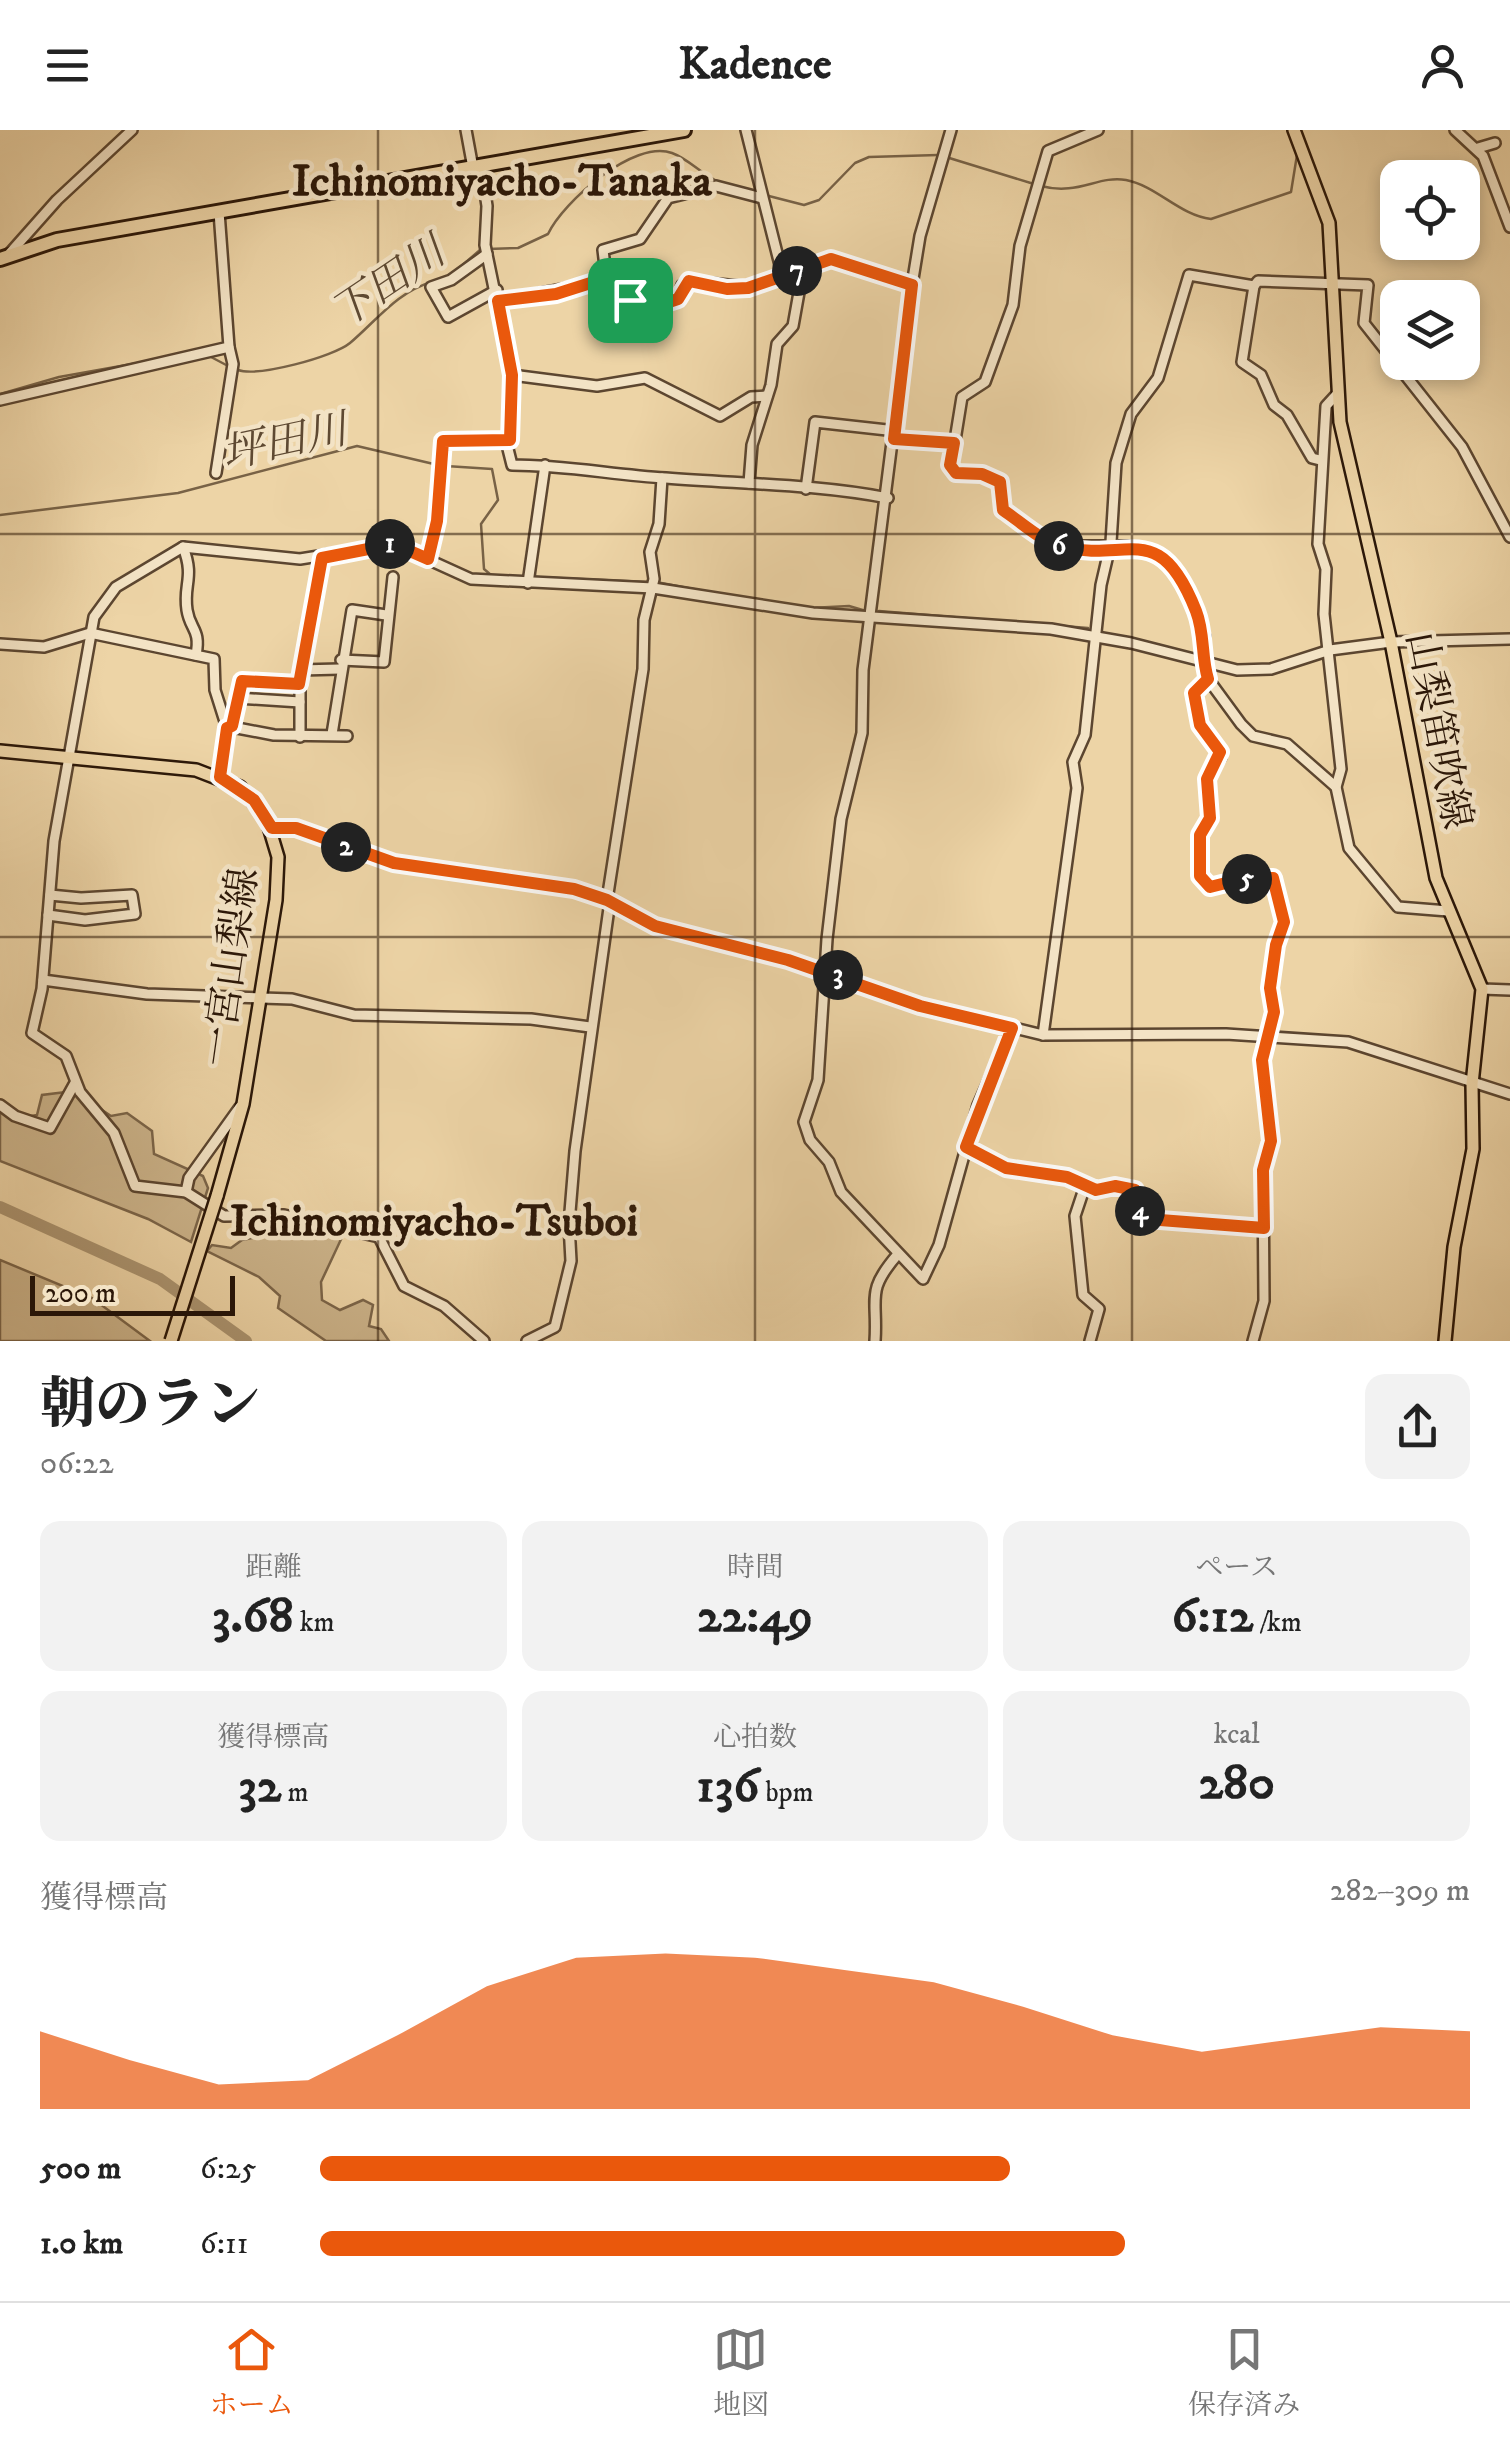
<!DOCTYPE html>
<html lang="ja">
<meta charset="utf-8">
<style>
:root{--surface:#fff;--page:#f2f2f2;--text:#222;--muted:#767676;--line:#e0e0e0;--accent:#ea580c}
body{margin:0;font-family:"IM FELL DW Pica","Noto Serif JP",serif;background:var(--page);color:var(--text);height:100vh;display:flex;flex-direction:column;font-size:38px;white-space:nowrap}
*{box-sizing:border-box;margin:0}
p{font-size:32px;color:var(--muted)}
.icon{flex:none;width:55px;height:55px;fill:none;stroke:currentColor;stroke-width:2;stroke-linecap:round;stroke-linejoin:round}
.map{position:relative;height:1211px;overflow:hidden}
.side{display:flex;flex-direction:column;background:var(--surface);flex:1}
.side>*{flex:none}
.tools{position:absolute;left:1380px;top:30px;display:grid;gap:20px}
.tools a{display:grid;place-items:center;width:100px;height:100px;border-radius:20px;background:var(--surface);box-shadow:0 5px 15px #0003;font-size:50px}
.scale{position:absolute;left:30px;bottom:25px;width:205px;box-sizing:border-box;padding-left:10px;border:5px solid #2b1708;border-top:0;font-size:28px;line-height:35px;white-space:nowrap;color:#2b1708;-webkit-text-stroke:8px #f3e3c5;paint-order:stroke}
.pin{position:absolute;display:grid;place-items:center;width:85px;height:85px;color:#fff;margin:-42px;border-radius:20px;box-shadow:0 5px 15px #0006}
.km{position:absolute;width:50px;height:50px;margin:-25px;border-radius:50%;background:#222;color:#fff;font-size:28px;line-height:50px;text-align:center}
.round{display:grid;place-items:center;flex:none;width:105px;height:105px;border-radius:20px;background:var(--page)}
.overview{display:flex;align-items:center;justify-content:space-between;height:170px;padding:0 40px}
h1{font-size:55px;font-weight:800;line-height:75px}
.stats{display:grid;grid-template-columns:repeat(3,1fr);gap:15px;height:170px;padding:10px 40px}
.stats div{display:grid;align-content:center;border-radius:20px;background:var(--page);text-align:center}
.stats b{font-size:50px;font-weight:800}
.stats small{font-size:28px;font-weight:400}
.stats p{font-size:28px}
.chart{height:280px;padding:20px 40px}
.chart p{display:flex;justify-content:space-between}
.chart svg{width:100%;height:180px;margin-top:10px;fill:var(--accent);opacity:.7}
ul{padding:0 40px;list-style:none;font-size:32px}
li{display:grid;grid-template-columns:160px 120px 1fr;align-items:center;height:75px}
li i{height:25px;border-radius:12px;background:var(--accent)}
header{display:flex;justify-content:space-between;align-items:center;height:130px;padding:0 40px;background:var(--surface);font-size:45px;font-weight:800}
.menu{display:flex;justify-content:space-around;align-items:center;height:140px;border-top:2px solid var(--line);background:var(--surface);font-size:28px;color:var(--muted)}
.menu a{display:grid;justify-items:center;gap:5px}
.menu .active{color:var(--accent)}
.map>svg:first-child{display:block}
.green{fill:#ccb48b;stroke:#7c664a;stroke-width:2.5}
.lines{fill:none;stroke-linecap:round;stroke-linejoin:round}
.stream{stroke:#786246;stroke-width:2.5}
.river{stroke:#ab9470;stroke-width:12}
.minor-casing{stroke:#5c4630;stroke-width:14}
.major-casing{stroke:#2b1708;stroke-width:16}
.highway-casing{stroke:#2b1708;stroke-width:18}
.minor{stroke:#f3e3c5;stroke-width:9}
.major{stroke:#edd4a6;stroke-width:11}
.highway{stroke:#edd4a6;stroke-width:12}
.major-bridge-casing{stroke:#2b1708;stroke-width:16;stroke-linecap:butt}
.major-bridge{stroke:#edd4a6;stroke-width:11}
.route-casing{stroke:#fff;stroke-width:20}
.route{stroke:#ea580c;stroke-width:12}
.grid{fill:none;stroke:#2b1708;stroke-width:2.5;stroke-opacity:0.55}
.labels{text-anchor:middle;stroke-width:9;stroke-linejoin:round;paint-order:stroke}
.street-label{font-size:40px;fill:#2b1708;stroke:#f3e3c5}
.water-label{font-size:42px;font-style:italic;fill:#5e4932;stroke:#f3e3c5}
.quarter-label{font-size:45px;font-weight:bold;fill:#2b1708;stroke:#f3e3c5}
</style>
<header><svg class="icon" aria-label="menu" viewBox="0 0 24 24"><path d="M4 6h16M4 12h16M4 18h16"/></svg>Kadence<svg class="icon" aria-label="person" viewBox="0 0 24 24"><circle cx="12" cy="8" r="4"/><path d="M4 21q1-7 8-7t8 7"/></svg></header>
<div class="map">
<svg width="1510" height="1211" viewBox="0 0 1510 1211">
<rect width="100%" height="100%" fill="#edd4a6"/>
<filter id="stains"><feTurbulence type="fractalNoise" baseFrequency=".002" numOctaves="4"/><feColorMatrix values="0 0 0 0 .2 0 0 0 0 .09 0 0 0 0 .02 0 0 0 .5 -.17"/></filter>
<radialGradient id="worn" r=".72"><stop offset=".6" stop-color="#630" stop-opacity="0"/><stop offset="1" stop-color="#630" stop-opacity=".3"/></radialGradient>
<g class="green">
<path d="M74,961L111,986L127,983L152,1001L154,1024L203,1046L208,1058L191,1112L148,1089L0,1031V971L25,987L37,985L42,965Z"/>
<path d="M276,1088L344,1103L321,1152L322,1170L340,1180L363,1170L373,1175L369,1196L381,1199L389,1211H326L278,1178L280,1166L259,1147L207,1121L212,1115L231,1118L242,1110L263,1106Z"/>
<path d="M0,1130L92,1168L150,1211H0Z"/>
</g>
<g class="lines">
<g class="stream">
<path d="M946,27L1034,54"/>
<path d="M1041,56C1078,66 1098,45 1126,50C1157,56 1179,85 1211,89L1291,62L1297,25"/>
<path d="M765,65L804,75L819,70L855,33L869,27L938,25"/>
<path d="M488,119L518,118L548,104C563,72 634,9 672,23C689,29 702,45 719,52"/>
<path d="M452,144L480,120"/>
<path d="M211,227L230,237"/>
<path d="M238,240C258,247 333,227 350,213C376,191 398,161 432,152"/>
<path d="M0,264L59,247L160,229"/>
<path d="M446,336L492,339L498,370L481,394L484,439L491,445"/>
<path d="M0,385L178,363L357,316L438,335"/>
<path d="M499,446L522,447"/>
<path d="M535,447L648,452"/>
<path d="M656,452L736,467"/>
<path d="M810,478L849,476L866,481"/>
<path d="M879,481L1088,498"/>
</g>
<path class="river" d="M0,1077L160,1149L246,1211"/>
<g class="minor-casing">
<g id="minor">
<path d="M466,0L473,38"/>
<path d="M746,0L782,143"/>
<path d="M951,0L920,106L912,155L863,540L862,603L841,689L827,809L818,950L804,992L810,1010L829,1032L841,1062L923,1149L939,1115L978,975L1012,898"/>
<path d="M1098,0L1048,21L1020,116L1013,175L985,252L962,267L951,335L956,343L982,344L1000,352L1003,380L1057,416H1127L1160,427L1185,456L1205,507L1203,532L1208,549L1241,594L1253,606L1287,614L1336,657"/>
<path d="M1455,0L1483,26L1510,97"/>
<path d="M1478,18L1495,13"/>
<path d="M481,36L487,76L485,115L512,245L508,319L512,335C565,335 614,345 666,348C740,354 815,354 888,368"/>
<path d="M762,68L716,56L668,68L640,109L603,120L607,153L617,169H678L682,155L689,151L748,157L831,129L912,155"/>
<path d="M10,123L57,70L132,0"/>
<path d="M487,124L451,150L431,157L448,187L497,160"/>
<path d="M1254,156L1242,232L1261,245L1274,275L1287,285L1312,328L1320,330"/>
<path d="M498,171C516,169 600,150 607,153"/>
<path d="M512,245L597,256L645,248L720,286L751,267L767,266"/>
<path d="M1337,264L1326,276L1318,414L1326,439L1324,484L1341,639L1336,657L1349,718L1398,777L1448,781"/>
<path d="M0,270L229,217L219,82"/>
<path d="M894,309L954,313"/>
<path d="M216,343L233,234L229,217"/>
<path d="M749,353L752,315L771,255L777,214L793,196L803,140"/>
<path d="M806,359L815,292L896,301"/>
<path d="M183,417C195,448 183,454 187,480C190,500 201,499 196,525"/>
<path d="M429,429L437,391L443,311L510,310"/>
<path d="M528,453L545,335"/>
<path d="M0,514L44,517L90,503L214,529L215,560L227,598"/>
<path d="M341,530L384,532L393,447"/>
<path d="M300,540L340,539"/>
<path d="M1208,549L1194,563L1201,595L1221,627L1207,649L1210,688L1200,705V746L1210,757L1242,749L1273,748L1284,792L1276,815L1269,857L1274,883L1262,930L1271,1011L1263,1040L1264,1171L1253,1211"/>
<path d="M237,568L300,572"/>
<path d="M232,597L274,605L347,606"/>
<path d="M332,604L352,480L386,485"/>
<path d="M300,607V540L322,428"/>
<path d="M220,647L227,598L232,597L242,551L299,554"/>
<path d="M272,699L296,697L393,733L574,759L607,770L655,796L788,829L920,875L1043,905L1226,904L1348,912L1510,964"/>
<path d="M607,770L643,539L644,490L654,449L650,422L659,394L662,348"/>
<path d="M48,785L85,790L135,784L132,765L81,768L50,765"/>
<path d="M43,850L147,864L292,869L354,885L531,889L590,897"/>
<path d="M1482,859L1510,860"/>
<path d="M1043,905L1077,658L1073,632L1085,605L1101,455L1111,412L1116,333L1131,284L1158,248L1189,145L1254,156L1258,151L1368,155L1364,193L1462,317L1510,407"/>
<path d="M0,975L15,986L50,998L75,953"/>
<path d="M966,1017L1006,1038L1067,1047L1096,1060H1135L1147,1089L1264,1097"/>
<path d="M1085,1056L1075,1086L1083,1165L1099,1179L1090,1211"/>
<path d="M186,1062L189,1048L240,977"/>
<path d="M484,1211L444,1176L404,1156L379,1107L284,1085L224,1086L186,1062L135,1056L114,1003L80,962L66,926L32,903L42,859L54,711L94,487L116,457L183,417L300,429L394,414L471,449L653,458L813,483L1051,499L1131,513L1237,540L1271,539L1330,520L1391,512L1510,509"/>
<path d="M527,1211L555,1197L571,1131L569,1094L575,1021L610,771"/>
<path d="M875,1211C878,1167 865,1162 898,1124"/>
</g>
</g>
<g class="major-casing">
<g id="major">
<path d="M1294,0L1329,93L1340,292L1391,512L1436,748L1482,859L1472,954L1473,1019L1454,1117L1445,1211"/>
<path d="M0,621L196,640L240,657L266,687L278,727L276,770L243,974L217,1066"/>
</g>
</g>
<g class="highway-casing">
<path id="highway" d="M0,129L57,110L684,0"/>
</g>
<use href="#minor" class="minor"/>
<use href="#major" class="major"/>
<use href="#highway" class="highway"/>
<g class="major-bridge-casing">
<path id="major-bridge" d="M171,1211L217,1066"/>
</g>
<use href="#major-bridge" class="major-bridge"/>
</g>
<g class="lines">
<g class="route-casing">
<path id="route" d="M831,129L912,155L894,309L954,313L950,335L956,343L982,344L1000,352L1003,380C1021,392 1042,412 1063,417C1128,433 1159,387 1196,481C1205,504 1201,526 1208,549L1194,563L1200,595L1220,622L1207,649L1210,688L1200,705V746L1210,757L1242,749L1273,748L1284,792L1276,815L1270,858L1274,882L1262,930L1271,1011L1263,1040L1264,1098L1147,1089L1135,1060L1115,1056L1096,1060L1067,1047L1006,1038L966,1017L1012,898L920,876L788,830L655,796L607,770L574,759L394,733L296,698H272L254,670L220,647L227,598L232,596L242,551L299,554L322,428L394,414L428,429L437,391L443,311L510,310L512,245L498,171L556,164L600,150L617,169L669,172L678,169L689,151L727,159L748,158Z"/>
</g>
<use href="#route" class="route"/>
</g>
<path class="grid" d="M378,0V1211M755,0V1211M1132,0V1211M0,404H1510M0,807H1510"/>
<g class="labels">
<g class="street-label">
<text transform="translate(1440 600) rotate(79)" y="14">山梨笛吹線</text>
<text transform="translate(229 837) rotate(-82)" y="14">一宮山梨線</text>
</g>
<g class="water-label">
<text transform="translate(387 151) rotate(-34)" y="15">下田川</text>
<text transform="translate(284 310) rotate(-12)" y="15">坪田川</text>
</g>
<g class="quarter-label">
<text x="502" y="65">Ichinomiyacho-Tanaka</text>
<text x="434" y="1105">Ichinomiyacho-Tsuboi</text>
</g>
</g>
<rect width="100%" height="100%" filter="url(#stains)"/>
<rect width="100%" height="100%" fill="url(#worn)"/>
</svg>
<div class="tools">
<a><svg class="icon" aria-label="locate" viewBox="0 0 24 24"><circle cx="12" cy="12" r="6"/><path d="M12 2v4M12 18v4M2 12h4M18 12h4"/></svg></a>
<a><svg class="icon" aria-label="layers" viewBox="0 0 24 24"><path d="M12 4l9 5-9 5-9-5zM3 14l9 5 9-5"/></svg></a>
</div>
<div class="scale">200 m</div>
<div class="pin" style="left:630px;top:170px;background:#1e9e55"><svg class="icon" aria-label="arrive" viewBox="0 0 24 24"><path d="M6 21V4h12l-3 4 3 4H6"/></svg></div>
<b class="km" style="left:390px;top:414px">1</b>
<b class="km" style="left:346px;top:717px">2</b>
<b class="km" style="left:838px;top:845px">3</b>
<b class="km" style="left:1140px;top:1081px">4</b>
<b class="km" style="left:1247px;top:749px">5</b>
<b class="km" style="left:1059px;top:416px">6</b>
<b class="km" style="left:797px;top:141px">7</b>
</div>
<section class="side">
<div class="overview"><div><h1>朝のラン</h1><p>06:22</p></div><a class="round"><svg class="icon" aria-label="share" viewBox="0 0 24 24"><path d="M12 15V3M7 8l5-5 5 5M5 13v7h14v-7"/></svg></a></div>
<div class="stats">
<div><p>距離</p><b>3.68<small> km</small></b></div>
<div><p>時間</p><b>22:49</b></div>
<div><p>ペース</p><b>6:12<small> /km</small></b></div>
</div>
<div class="stats">
<div><p>獲得標高</p><b>32<small> m</small></b></div>
<div><p>心拍数</p><b>136<small> bpm</small></b></div>
<div><p>kcal</p><b>280</b></div>
</div>
<div class="chart"><p><span>獲得標高</span>282–309 m</p>
<svg viewBox="0 0 160 44" preserveAspectRatio="none"><path d="M0 44V25L10 32L20 38L30 37L40 26L50 14L60 7L70 6L80 7L90 10L100 13L110 19L120 26L130 30L140 27L150 24L160 25V44z"/></svg>
</div>
<ul>
<li><b>500 m</b>6:25<i style="width:60%"></i></li>
<li><b>1.0 km</b>6:11<i style="width:70%"></i></li>
</ul>
</section>
<nav class="menu">
<a class="active"><svg class="icon" aria-label="home" viewBox="0 0 24 24"><path d="M3 11l9-7 9 7M6 9v11h12V9"/></svg>ホーム</a>
<a><svg class="icon" aria-label="map" viewBox="0 0 24 24"><path d="M3 6l6-2 6 2 6-2v14l-6 2-6-2-6 2zM9 4v14M15 6v14"/></svg>地図</a>
<a><svg class="icon" aria-label="saved" viewBox="0 0 24 24"><path d="M7 4h10v16l-5-4-5 4z"/></svg>保存済み</a>
</nav>
